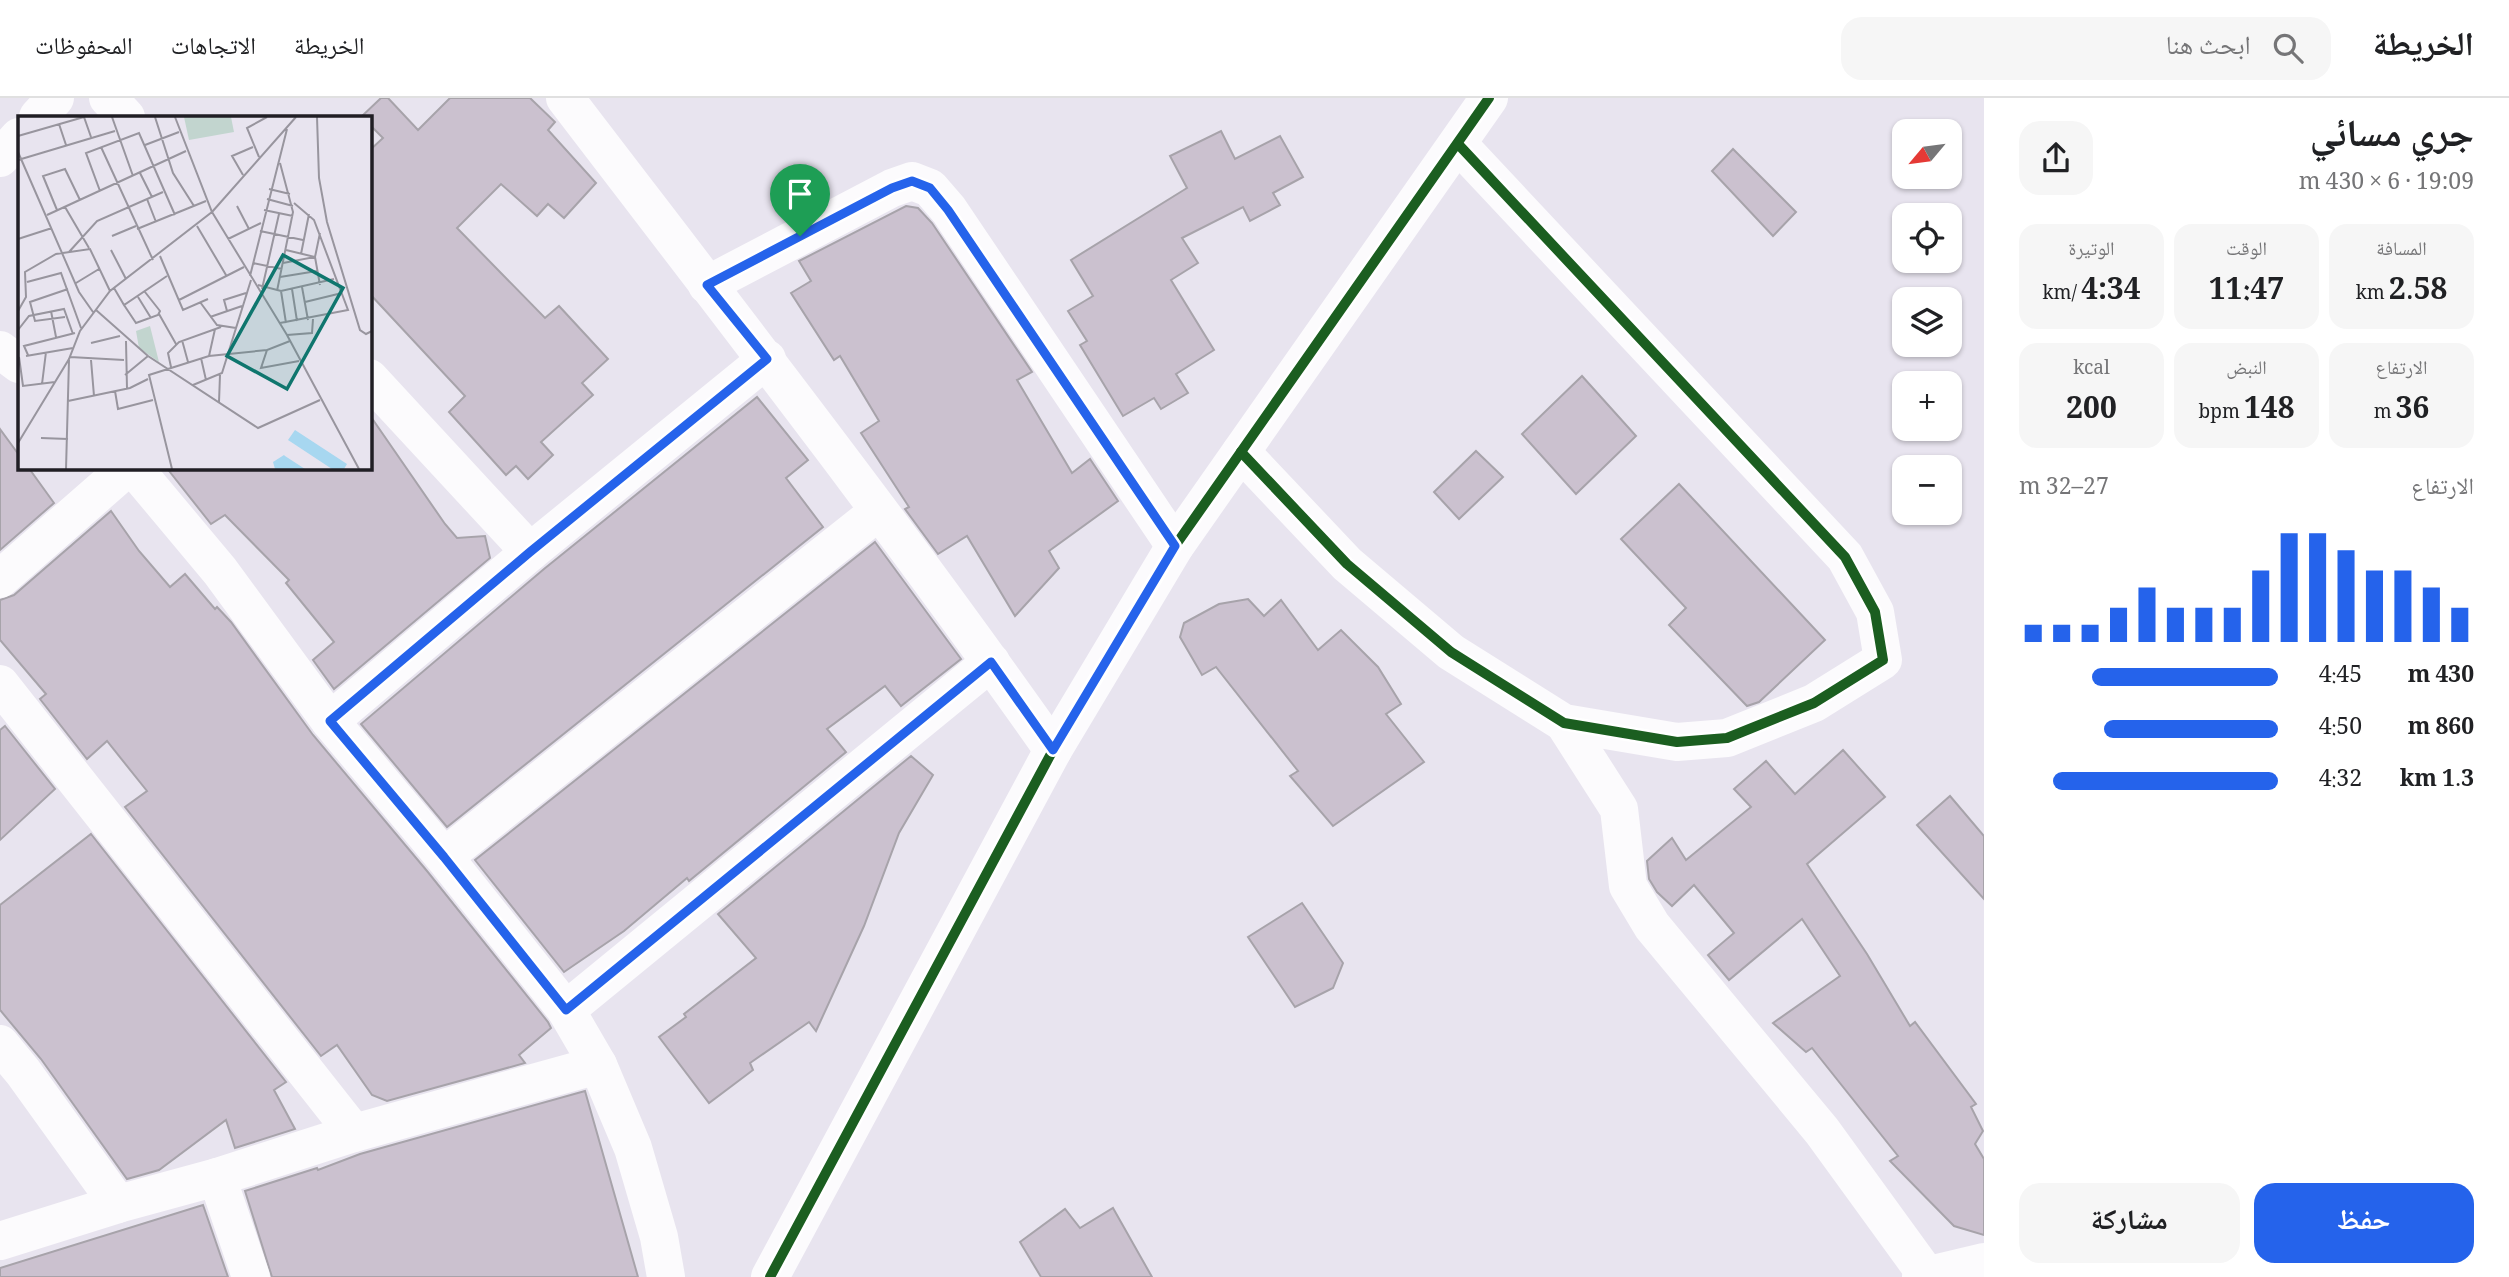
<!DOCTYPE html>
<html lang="ar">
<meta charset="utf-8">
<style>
:root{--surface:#fff;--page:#f6f6f6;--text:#202124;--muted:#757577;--line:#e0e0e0;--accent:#2563eb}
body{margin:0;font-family:Georgia,"Noto Naskh Arabic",serif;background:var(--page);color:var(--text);direction:rtl;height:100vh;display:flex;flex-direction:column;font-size:26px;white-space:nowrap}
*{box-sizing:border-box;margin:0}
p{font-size:23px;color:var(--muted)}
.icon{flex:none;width:38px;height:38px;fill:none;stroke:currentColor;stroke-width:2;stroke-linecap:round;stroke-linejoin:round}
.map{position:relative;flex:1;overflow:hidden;direction:ltr}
.details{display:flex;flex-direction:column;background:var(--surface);width:525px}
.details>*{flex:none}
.needle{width:46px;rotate:241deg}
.tools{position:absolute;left:1892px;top:21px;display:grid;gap:14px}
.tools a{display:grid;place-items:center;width:70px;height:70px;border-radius:14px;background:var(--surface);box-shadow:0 2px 5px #0004;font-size:35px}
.pin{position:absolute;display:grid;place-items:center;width:60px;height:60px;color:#fff;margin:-72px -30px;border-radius:50% 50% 50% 0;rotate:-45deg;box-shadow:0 0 7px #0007}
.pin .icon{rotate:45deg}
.round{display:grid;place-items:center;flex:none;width:74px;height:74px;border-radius:21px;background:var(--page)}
.overview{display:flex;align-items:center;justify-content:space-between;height:119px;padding:0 35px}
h1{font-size:38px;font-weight:700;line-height:52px}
.stats{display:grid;grid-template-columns:repeat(3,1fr);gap:10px;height:119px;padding:7px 35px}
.stats div{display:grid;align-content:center;border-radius:18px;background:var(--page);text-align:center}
.stats b{font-size:30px;font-weight:700}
.stats small{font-size:19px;font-weight:400}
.stats p{font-size:19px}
.chart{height:196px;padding:14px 35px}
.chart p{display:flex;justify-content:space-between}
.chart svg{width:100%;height:126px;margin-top:7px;stroke:var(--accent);stroke-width:6}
.primary-button{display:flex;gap:14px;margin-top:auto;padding:14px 35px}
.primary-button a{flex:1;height:80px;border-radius:21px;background:var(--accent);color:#fff;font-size:28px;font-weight:700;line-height:80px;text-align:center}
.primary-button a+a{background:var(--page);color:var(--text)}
ul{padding:0 35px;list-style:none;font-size:23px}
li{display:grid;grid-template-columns:112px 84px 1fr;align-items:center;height:52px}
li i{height:18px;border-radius:9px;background:var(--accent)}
header{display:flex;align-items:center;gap:42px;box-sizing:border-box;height:98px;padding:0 35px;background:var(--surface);border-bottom:2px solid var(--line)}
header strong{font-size:33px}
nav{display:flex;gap:38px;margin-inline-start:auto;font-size:24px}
.search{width:490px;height:63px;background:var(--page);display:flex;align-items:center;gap:18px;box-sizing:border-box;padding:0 24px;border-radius:21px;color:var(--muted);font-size:26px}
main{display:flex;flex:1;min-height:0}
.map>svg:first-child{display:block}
.building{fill:#cbc1cf;stroke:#a7a3aa;stroke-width:2}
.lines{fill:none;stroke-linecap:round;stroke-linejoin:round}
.street{stroke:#fcfbfd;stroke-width:38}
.cycleway-casing{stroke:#fff;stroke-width:15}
.cycleway{stroke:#1b5e20;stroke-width:10}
.route-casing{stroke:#fff;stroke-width:14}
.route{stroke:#2563eb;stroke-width:9}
.inset-road{fill:none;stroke:#98959e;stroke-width:2}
.view{fill:#0f766e;fill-opacity:0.15;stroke:#0f766e;stroke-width:3.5}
.inset-edge{fill:none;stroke:#201e24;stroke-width:3.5}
</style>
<header>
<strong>الخريطة</strong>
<div class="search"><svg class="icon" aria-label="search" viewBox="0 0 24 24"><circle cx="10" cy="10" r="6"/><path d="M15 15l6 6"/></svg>ابحث هنا</div>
<nav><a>الخريطة</a><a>الاتجاهات</a><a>المحفوظات</a></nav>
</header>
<main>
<section class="details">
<div class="overview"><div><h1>جري مسائي</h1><p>19:09 · 6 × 430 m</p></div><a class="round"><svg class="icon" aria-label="share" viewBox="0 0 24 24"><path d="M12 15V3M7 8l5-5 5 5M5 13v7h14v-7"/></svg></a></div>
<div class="stats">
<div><p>المسافة</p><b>2.58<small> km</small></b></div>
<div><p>الوقت</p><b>11:47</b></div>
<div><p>الوتيرة</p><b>4:34<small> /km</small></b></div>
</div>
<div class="stats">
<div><p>الارتفاع</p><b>36<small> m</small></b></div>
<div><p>النبض</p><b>148<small> bpm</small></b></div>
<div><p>kcal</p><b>200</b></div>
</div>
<div class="chart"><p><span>الارتفاع</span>27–32 m</p>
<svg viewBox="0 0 160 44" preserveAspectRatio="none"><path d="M5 44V38M15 44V38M25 44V38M35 44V32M45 44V25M55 44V32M65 44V32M75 44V32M85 44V19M95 44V6M105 44V6M115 44V12M125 44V19M135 44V19M145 44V25M155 44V32"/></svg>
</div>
<ul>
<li><b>430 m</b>4:45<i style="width:72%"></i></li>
<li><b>860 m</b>4:50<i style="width:67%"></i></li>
<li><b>1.3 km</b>4:32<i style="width:87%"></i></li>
</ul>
<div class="primary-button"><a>حفظ</a><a>مشاركة</a></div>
</section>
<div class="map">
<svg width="1984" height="1179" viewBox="0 0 1984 1179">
<rect width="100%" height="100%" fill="#e8e4ef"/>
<g class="building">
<path d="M381,0H388L418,32L450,0H530L555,24L548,32L596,85L564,120L548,106L537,118L501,86L457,130L545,220L559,208L608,261L582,285L593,297L541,344L553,357L528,381L516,368L506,377L449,314L465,298L369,195V53L383,40L369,26V19L362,18Z"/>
<path d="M1221,33L1235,61L1280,38L1303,79L1273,95L1280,107L1250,123L1243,109L1182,140L1198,165L1171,182L1214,252L1176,276L1188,295L1161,311L1154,300L1123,318L1080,247L1087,243L1068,213L1093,198L1071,162L1187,90L1170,58Z"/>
<path d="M1733,51L1796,114L1773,138L1712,73Z"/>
<path d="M906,108L918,110L932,125L1032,274L1017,282L1072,375L1090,361L1118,403L1049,453L1059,470L1015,518L967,438L938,456L905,411L909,409L861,335L879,323L840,258L834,262L791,195L811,183L799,163Z"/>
<path d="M1582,278L1636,338L1576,396L1522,336Z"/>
<path d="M757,299L808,362L786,380L823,429L447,729L361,626L544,471Z"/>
<path d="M369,316L445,426L457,440L485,438L490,460L334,591L313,562L334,544L286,485L289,482L225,417L211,426L166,369H369Z"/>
<path d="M0,331L19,357V369H28L54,405L0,452Z"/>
<path d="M1476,353L1503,379L1459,421L1434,394Z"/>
<path d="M1679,386L1825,542L1759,604L1747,608L1669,527L1686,510L1621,441Z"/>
<path d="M111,413L139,453L170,489L185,476L215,511L217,509L231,524L313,637L427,773L548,924L551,930L519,957L525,965L387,1003L372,997L337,947L321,958L125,709L147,693L107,643L87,661L40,601L46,596L0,542V502L14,497Z"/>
<path d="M875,444L961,561L901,608L885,588L827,631L846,654L689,783L687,780L624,833L564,874L475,762Z"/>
<path d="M1248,501L1264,518L1281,502L1318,552L1341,532L1378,569L1401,606L1386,616L1424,664L1333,728L1290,678L1298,673L1216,569L1202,577L1180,539L1184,525L1219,506Z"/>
<path d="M5,628L55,691L0,742V632Z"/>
<path d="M1843,652L1885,699L1807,766L1867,856L1910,928L1915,924L1976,1006L1971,1009L1983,1033L1975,1046L1984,1061V1137L1954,1128L1890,1063L1898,1058L1812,950L1806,954L1773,925L1840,878L1802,821L1729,882L1708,857L1734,835L1694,787L1672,808L1657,794L1649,781L1647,763L1672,740L1686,762L1751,709L1734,691L1766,663L1795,696Z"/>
<path d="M911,658L933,677L899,735L864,828L816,933L809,924L750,965L753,972L709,1005L659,939L686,919L684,916L756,860L718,816Z"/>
<path d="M1950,698L1984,738V801L1917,727Z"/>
<path d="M91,736L286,984L274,992L295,1031L235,1050L226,1022L159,1072L127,1081L41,961L0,912V807Z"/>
<path d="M1302,805L1343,865L1333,890L1295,909L1248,839Z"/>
<path d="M585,993L638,1179H272L245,1093L317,1070L318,1072L360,1056Z"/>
<path d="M203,1107L228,1179H0V1170Z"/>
<path d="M1113,1110L1152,1179H1041L1020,1144L1065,1111L1080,1130Z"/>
</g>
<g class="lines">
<g class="street">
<path d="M108,0L126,19"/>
<path d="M565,0C730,216 897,430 1053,652"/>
<path d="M38,19L55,0"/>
<path d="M0,60L19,39"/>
<path d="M707,187L892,90L912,83L930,90L949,112L1175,448"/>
<path d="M0,252L19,266"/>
<path d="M369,280L530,454"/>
<path d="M1241,354L1347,466L1451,554L1564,625L1677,644L1727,640L1814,605L1883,562L1875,514L1845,459L1458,46"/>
<path d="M133,369L220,473L330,623L444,759L566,912L598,967L633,1050L659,1139L666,1179"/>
<path d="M0,481L128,369"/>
<path d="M0,586L354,1035"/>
<path d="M330,623L530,454L767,261"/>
<path d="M1564,625L1619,711L1628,788L1652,828L1822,1033L1928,1179"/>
<path d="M444,759L879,413"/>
<path d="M566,912L991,564"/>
<path d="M0,946L23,974L118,1106"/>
<path d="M217,1079L251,1179"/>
<path d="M0,1143L118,1106L217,1079L354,1035L598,967"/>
<path d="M770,1179L1053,652L1175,448L1489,0"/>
<path d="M1921,1179L1984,1164"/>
</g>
<g class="cycleway-casing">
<g id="cycleway">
<path d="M1241,354L1347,466L1451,554L1564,625L1677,644L1727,640L1814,605L1883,562L1875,514L1845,459L1458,46"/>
<path d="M770,1179L1053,652L1175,448L1489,0"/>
</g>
</g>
<use href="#cycleway" class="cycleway"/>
</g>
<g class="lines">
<g class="route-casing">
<path id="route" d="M912,83L930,90L948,112L1175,448L1053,652L991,564L566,912L444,759L330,623L530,454L767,261L707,187L892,90Z"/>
</g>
<use href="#route" class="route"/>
</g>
<g transform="translate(18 18)">
<rect width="354" height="354" fill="#e8e4ef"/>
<path d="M166,1H213L216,16L171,24ZM132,210L141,246L121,232L118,215Z" fill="#c2d5cf"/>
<path d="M277,314L329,348L326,353H314L270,324ZM266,339L267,340L287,353H257L255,346Z" fill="#a7d7f0"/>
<path class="inset-road" d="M66,1L73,21M94,1L115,60M137,1L155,57L176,90M157,1L194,96L278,1M299,1L301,62L309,106L342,214L348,218L354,215M41,8L48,29M0,20L66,1M127,29L161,16M83,31L135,144M0,36L61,176L75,196M241,41L229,12L249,1M0,44L97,15M122,57L134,81M225,59L214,40L235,31M251,73L272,78M82,75L68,37L121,17L157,99M129,83L138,106M249,83L275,90M219,90L231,113M47,91L71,132M39,94L25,60L47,53L62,84M246,94L275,100M29,99L168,35M179,110L208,159M119,113L188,85M242,115L285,124M94,120L118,110M0,123L34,112M210,123L243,107M93,134L108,163M268,134L297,141L302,169M51,136L79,105L145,76M283,138L291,98M142,140L165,194L190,183M235,147L264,153M265,147L297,141L302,117M232,160L269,13M262,161L299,155M9,166L43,157L63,212M58,167L81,153M240,169L263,175L316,163M284,171L290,204M96,172L106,189L149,160M244,173L261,98M274,173L279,205M259,175L275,96L262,47M263,175L268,207M120,181L133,202M161,184L226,151M182,186L199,209L218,212M287,186L324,177M106,189L118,207L140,199L142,195L127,176M78,194L130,240L240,312L302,284M0,195L8,181L7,156L38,138L72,133L92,175M33,195L38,221M209,195L206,184L228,177M141,198L158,228M47,201L17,205L12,186L50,173M192,201L224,190M262,207L330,194L296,104L276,87M0,214L11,200L46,193L55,218M269,219L294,217L295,203M164,224L170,246M108,225L109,273M272,225L249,234L243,252L281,245M73,227L102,220M10,239L6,230L57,217M8,240L55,232M191,240L197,213M1,241L5,270L37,266M52,241L106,244M183,242L188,264M73,244L76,280M153,251L150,237L161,226L203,211M107,259L130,240M24,268L28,236M175,269L204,257L233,164M97,275L100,293L135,284M50,285L112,272L130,263M201,286L202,259M23,322L50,323M0,327L51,243L62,215L92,175L194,96L269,219L341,353M48,353L51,244M154,353L131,259L191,240L249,234"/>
<path class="view" d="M265,139L325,172L269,273L209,240Z"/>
<rect width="354" height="354" class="inset-edge"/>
</g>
</svg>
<div class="tools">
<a><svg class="needle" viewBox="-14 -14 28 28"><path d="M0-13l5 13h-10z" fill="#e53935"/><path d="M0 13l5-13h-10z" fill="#757577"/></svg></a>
<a><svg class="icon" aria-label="locate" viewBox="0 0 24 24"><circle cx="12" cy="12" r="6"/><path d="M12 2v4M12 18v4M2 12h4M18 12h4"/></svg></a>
<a><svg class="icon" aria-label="layers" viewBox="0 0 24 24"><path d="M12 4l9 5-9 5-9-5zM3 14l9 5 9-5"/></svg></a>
<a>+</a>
<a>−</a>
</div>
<div class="pin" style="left:800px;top:138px;background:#1e9e55"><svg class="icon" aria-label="arrive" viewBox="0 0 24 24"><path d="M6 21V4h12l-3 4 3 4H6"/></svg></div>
</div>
</main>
